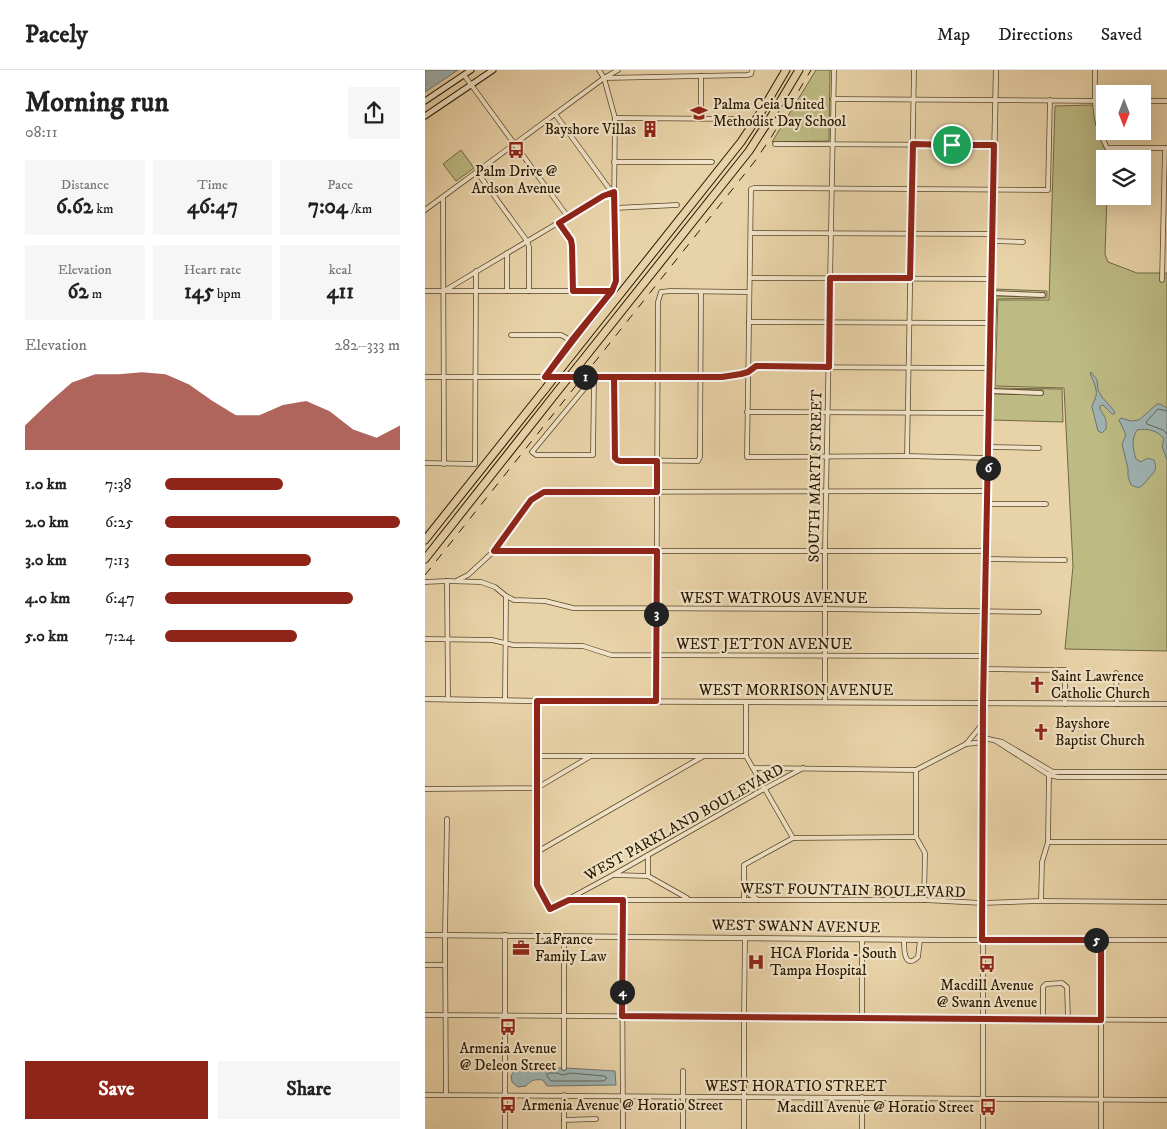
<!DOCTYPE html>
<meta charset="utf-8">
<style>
:root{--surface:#fff;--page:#f6f6f6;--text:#222;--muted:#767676;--line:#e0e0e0;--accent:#8f2418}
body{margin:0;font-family:"IM FELL DW Pica",serif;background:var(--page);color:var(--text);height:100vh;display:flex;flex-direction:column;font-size:19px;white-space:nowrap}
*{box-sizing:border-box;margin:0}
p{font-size:16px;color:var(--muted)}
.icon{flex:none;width:28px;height:28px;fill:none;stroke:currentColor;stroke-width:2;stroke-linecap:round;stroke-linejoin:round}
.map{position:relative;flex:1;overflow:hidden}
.drawer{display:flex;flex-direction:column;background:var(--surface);width:425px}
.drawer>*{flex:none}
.needle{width:32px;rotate:180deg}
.tools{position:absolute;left:671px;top:15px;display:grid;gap:10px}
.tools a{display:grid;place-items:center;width:55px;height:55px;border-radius:0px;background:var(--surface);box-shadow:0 5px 20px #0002;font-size:25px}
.pin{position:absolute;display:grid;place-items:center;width:42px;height:42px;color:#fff;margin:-21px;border:2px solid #fff;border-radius:50%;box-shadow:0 1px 5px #0007}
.km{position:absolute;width:25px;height:25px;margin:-12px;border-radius:50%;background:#222;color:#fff;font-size:14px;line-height:25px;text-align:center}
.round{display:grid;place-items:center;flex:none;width:52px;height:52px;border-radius:0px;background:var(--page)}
.summary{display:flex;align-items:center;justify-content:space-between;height:85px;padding:0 25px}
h1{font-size:28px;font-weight:800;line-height:38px}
.metrics{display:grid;grid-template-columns:repeat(3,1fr);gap:8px;height:85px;padding:5px 25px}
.metrics div{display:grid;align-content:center;border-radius:0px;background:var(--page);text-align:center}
.metrics b{font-size:21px;font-weight:800}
.metrics small{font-size:14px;font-weight:400}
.metrics p{font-size:14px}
.chart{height:140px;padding:10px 25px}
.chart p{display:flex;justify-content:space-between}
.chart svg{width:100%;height:90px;margin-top:5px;fill:var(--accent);opacity:.7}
.primary-button{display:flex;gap:10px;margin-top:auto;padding:10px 25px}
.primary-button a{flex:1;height:58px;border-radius:0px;background:var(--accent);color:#fff;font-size:20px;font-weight:800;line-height:58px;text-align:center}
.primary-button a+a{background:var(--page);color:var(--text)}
ul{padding:0 25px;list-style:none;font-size:16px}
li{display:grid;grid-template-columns:80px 60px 1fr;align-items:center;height:38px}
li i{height:12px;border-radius:6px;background:var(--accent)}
header{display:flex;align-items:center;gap:30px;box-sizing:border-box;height:70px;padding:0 25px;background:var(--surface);border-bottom:1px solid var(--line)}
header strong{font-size:24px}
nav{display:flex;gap:28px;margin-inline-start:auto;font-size:18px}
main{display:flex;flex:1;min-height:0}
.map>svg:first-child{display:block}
.green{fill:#bdba83;stroke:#726842}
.water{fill:#9eb4b4;stroke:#6f756c}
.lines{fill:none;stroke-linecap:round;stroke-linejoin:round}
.shore{stroke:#63665a;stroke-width:1}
.minor-casing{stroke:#58462a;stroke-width:5.5}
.tertiary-casing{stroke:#58462a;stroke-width:6}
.secondary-casing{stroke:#281700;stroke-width:7}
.motorway-casing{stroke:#281700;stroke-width:9}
.minor{stroke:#f0e2c6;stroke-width:4}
.tertiary{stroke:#f0e2c6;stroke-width:4.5}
.secondary{stroke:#f0e2c6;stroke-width:5}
.motorway{stroke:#e8d2a7;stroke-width:7}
.rail{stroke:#281700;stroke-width:1;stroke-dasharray:9 9;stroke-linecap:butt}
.motorway-bridge-casing{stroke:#281700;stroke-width:9;stroke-linecap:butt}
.motorway-bridge{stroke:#e8d2a7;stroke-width:7}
.route-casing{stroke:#fff;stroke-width:10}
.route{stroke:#8f2418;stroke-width:6}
.labels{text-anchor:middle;stroke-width:4.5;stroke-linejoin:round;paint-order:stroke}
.poi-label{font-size:15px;fill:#281700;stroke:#f0e2c6;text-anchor:start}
.street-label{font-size:15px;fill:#281700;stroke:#f0e2c6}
</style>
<header>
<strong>Pacely</strong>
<nav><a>Map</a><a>Directions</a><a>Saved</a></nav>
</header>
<main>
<section class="drawer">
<div class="summary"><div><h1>Morning run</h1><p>08:11</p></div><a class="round"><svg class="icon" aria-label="share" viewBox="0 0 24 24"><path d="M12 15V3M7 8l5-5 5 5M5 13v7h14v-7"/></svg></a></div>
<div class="metrics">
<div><p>Distance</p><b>6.62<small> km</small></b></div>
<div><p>Time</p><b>46:47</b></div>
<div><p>Pace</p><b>7:04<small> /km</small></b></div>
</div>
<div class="metrics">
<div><p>Elevation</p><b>62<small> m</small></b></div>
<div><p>Heart rate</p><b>145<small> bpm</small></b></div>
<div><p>kcal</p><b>411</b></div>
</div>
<div class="chart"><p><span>Elevation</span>282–333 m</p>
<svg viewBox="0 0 160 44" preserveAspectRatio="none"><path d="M0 44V32L10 21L20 11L30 7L40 7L50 6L60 7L70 12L80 20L90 27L100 27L110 22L120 20L130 25L140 34L150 38L160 32V44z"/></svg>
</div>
<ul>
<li><b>1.0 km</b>7:38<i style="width:50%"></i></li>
<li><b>2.0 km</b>6:25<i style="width:100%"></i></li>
<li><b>3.0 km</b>7:13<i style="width:62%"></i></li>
<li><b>4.0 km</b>6:47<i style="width:80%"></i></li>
<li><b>5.0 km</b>7:24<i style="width:56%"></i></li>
</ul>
<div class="primary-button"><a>Save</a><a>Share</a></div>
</section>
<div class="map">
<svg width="742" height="1059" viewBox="0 0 742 1059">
<rect width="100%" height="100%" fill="#e8d2a7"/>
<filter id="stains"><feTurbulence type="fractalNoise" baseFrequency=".004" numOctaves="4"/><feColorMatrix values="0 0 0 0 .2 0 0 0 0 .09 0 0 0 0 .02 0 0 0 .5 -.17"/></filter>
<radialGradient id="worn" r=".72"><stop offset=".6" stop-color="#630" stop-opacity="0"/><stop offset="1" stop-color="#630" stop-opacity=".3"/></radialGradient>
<g class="green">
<path d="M391,0H405L404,71L347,72Z"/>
<path d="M666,35L671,38L672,52L682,86V89H680V126H682L680,184L683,192L712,203H742V581L640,579L648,496L639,318L570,316L573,230H624L630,36Z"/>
<path d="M36,80L49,98L31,111L18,94Z"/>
<path d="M569,219L622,221V228L572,229L568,316L570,318L637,319L638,352L566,350V324L618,325V320L566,319L568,226L619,227L620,223L569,221Z"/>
</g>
<g class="water">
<path d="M0,0H33L0,22Z"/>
<path d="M666,302L672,310L673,320L677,327L690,342L689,344H687L678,335L675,336V339C680,347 682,349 681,359L677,363L673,361L667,337C667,334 669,332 670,329C674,321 668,311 665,303Z"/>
<path d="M732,334H735L742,338V390L737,376L739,369C733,360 721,358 712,360C706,369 708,379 711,389L716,392C721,388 724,388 729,390C733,400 729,402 723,409C717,416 716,420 706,415L703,406V399L697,374L701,365L694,350L696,348L706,351L714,350Z"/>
<path d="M137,998V1000H140L141,998L190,1001L191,1015L122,1016L118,1010C110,1009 106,1010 101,1016L93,1017L87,1012L86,1006L90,999Z"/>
</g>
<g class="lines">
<g class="shore">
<path d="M742,341L733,339L721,352L722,354L738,360L742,364"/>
<path d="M124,1003H132L138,1005L145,1003L179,1006L182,1008L179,1011H126L122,1006V1004Z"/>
</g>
<g class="minor-casing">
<g id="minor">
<path d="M670,0C670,21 668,43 676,63C677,68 680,73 682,78H742"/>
<path d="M39,5L143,147"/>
<path d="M276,6V49"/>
<path d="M180,8L322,5L326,4L327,0"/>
<path d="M408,29L680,31"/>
<path d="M718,31H742"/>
<path d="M190,48L316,49"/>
<path d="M350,74L569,75"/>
<path d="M189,92H287"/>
<path d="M52,102L102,171L104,177V221"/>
<path d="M18,127L19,394"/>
<path d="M189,138L252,135"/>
<path d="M0,140L179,8L193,0"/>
<path d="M134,153L146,170L147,174L148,221"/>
<path d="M326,163L568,164"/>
<path d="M568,171L598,172"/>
<path d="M325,208C405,208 486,208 567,209"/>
<path d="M737,210L740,78"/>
<path d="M0,221H187"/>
<path d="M19,221L178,126L189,122L183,117L130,44"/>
<path d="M82,221V183"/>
<path d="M567,223L618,225"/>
<path d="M324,252L566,253"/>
<path d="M86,265H136L147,271"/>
<path d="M0,307H297L316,304L323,302L331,297L565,298"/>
<path d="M120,307L147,271L187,221L189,217L191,211L189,138L190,48L179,8L174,0"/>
<path d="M169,307L168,385H111L107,382Z"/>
<path d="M189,307V385L192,390L273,391L275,387L276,222"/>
<path d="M564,321L616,323"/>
<path d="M322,342L564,343"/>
<path d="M563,377L614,378"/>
<path d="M482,386L489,0"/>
<path d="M563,388L482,386L322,387L326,119L329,118L623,120L625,30"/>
<path d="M0,393L50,394L51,201"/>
<path d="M563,434H621"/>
<path d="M69,481H562"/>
<path d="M561,489L640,490"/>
<path d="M33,510L43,505L69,481L106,430L119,422L563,421"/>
<path d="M22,511L23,629"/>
<path d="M0,512L22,511L56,512L70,517L81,526L89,530L120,531L148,538L399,539L614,542"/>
<path d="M0,569L67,570L88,575L158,576L186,585L559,586"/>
<path d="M559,599L640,600V634"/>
<path d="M691,603L692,634"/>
<path d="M80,630L81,526"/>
<path d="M112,631V815L125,839L188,805L339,719L378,698"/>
<path d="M231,631L233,232L236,222L245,221L324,222"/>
<path d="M321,632V686L368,768"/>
<path d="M400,632V481L409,0"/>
<path d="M559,668L577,672L628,702H742"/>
<path d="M571,671L624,705L633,707H742"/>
<path d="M541,674L551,662L558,653"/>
<path d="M112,686H321"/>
<path d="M328,698L491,700L541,674L559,672"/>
<path d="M491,700V767L500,783L499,830"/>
<path d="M0,719L112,718L166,686"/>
<path d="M623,772H742"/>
<path d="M112,782L277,687"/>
<path d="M223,785V806"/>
<path d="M190,805L223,806L262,828"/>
<path d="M319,820L333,830"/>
<path d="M144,830H499L557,833L616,831L742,832"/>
<path d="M319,830V795L368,768L491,767"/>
<path d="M616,831L617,792L623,772L624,704"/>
<path d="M479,870C479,879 479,900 493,887L495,870"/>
<path d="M676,870V1059"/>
<path d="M0,895H20"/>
<path d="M0,945L742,950"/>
<path d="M437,948V869"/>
<path d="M618,949V917L621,914L637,913L642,917L643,949"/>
<path d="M139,998V867"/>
<path d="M258,1001V1059"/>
<path d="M0,1025L742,1030"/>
<path d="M21,1025L20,866L22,749"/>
<path d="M139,1025V1059"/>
<path d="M139,1050L171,1049"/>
<path d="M198,1059L197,867L198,830"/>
<path d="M319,1059V947L320,868"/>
<path d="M437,1059V1027"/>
</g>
</g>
<g class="tertiary-casing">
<g id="tertiary">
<path d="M0,629L112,631L742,634"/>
<path d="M0,865L516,870H742"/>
<path d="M80,1059V865"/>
<path d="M558,1059V633L571,0"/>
</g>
</g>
<g class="secondary-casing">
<g id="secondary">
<path d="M0,31L46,0"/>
<path d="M0,46L68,0"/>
</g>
</g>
<g class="motorway-casing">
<g id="motorway">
<path d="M138,296L316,72L338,39L361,0"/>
<path d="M153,296L324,81L346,47L374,0"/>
<path d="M0,470L121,318"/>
<path d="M0,489L135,318"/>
</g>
</g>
<use href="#minor" class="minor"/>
<use href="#tertiary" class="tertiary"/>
<use href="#secondary" class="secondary"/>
<use href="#motorway" class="motorway"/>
<path class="rail" d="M0,505L330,91L347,66L386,0"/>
<g class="motorway-bridge-casing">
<g id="motorway-bridge">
<path d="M121,318L138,296"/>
<path d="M135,318L153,296"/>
</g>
</g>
<use href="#motorway-bridge" class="motorway-bridge"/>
</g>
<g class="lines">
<g class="route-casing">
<path id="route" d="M527,75L488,74L485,208H405L404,297L331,296L323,302L316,304L297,307H120L147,270L187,221L191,211L189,122L178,126L134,153L146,170L147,176L148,221H187C164,249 142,278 120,307H189L190,388L192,390L195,391H232V422H119L106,430L69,481H232L231,631H112V815L125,839L144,830H198L197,946L676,950V870H557L558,633L569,75H527"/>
</g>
<use href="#route" class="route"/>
</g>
<defs>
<g id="school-bare" transform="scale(1.35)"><path d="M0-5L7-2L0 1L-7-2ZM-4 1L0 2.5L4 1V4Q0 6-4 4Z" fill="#8f2418" stroke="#f0e2c6" stroke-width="2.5" paint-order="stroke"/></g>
<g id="building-bare" transform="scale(1.35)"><path d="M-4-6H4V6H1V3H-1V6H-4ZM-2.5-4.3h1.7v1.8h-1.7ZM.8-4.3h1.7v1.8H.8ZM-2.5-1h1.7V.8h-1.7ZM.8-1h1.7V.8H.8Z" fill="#8f2418" stroke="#f0e2c6" stroke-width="2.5" paint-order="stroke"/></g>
<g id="bus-bare" transform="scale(1.35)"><path d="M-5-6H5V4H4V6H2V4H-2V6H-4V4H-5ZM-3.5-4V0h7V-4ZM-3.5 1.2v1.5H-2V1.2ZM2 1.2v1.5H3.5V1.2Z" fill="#8f2418" stroke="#f0e2c6" stroke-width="2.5" paint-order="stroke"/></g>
<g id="church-bare" transform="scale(1.35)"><path d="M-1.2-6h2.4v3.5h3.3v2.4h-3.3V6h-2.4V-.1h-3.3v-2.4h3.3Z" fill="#8f2418" stroke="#f0e2c6" stroke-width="2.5" paint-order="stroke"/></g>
<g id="office-bare" transform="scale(1.35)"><path d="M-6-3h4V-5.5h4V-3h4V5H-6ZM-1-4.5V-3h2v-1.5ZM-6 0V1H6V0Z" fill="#8f2418" stroke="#f0e2c6" stroke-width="2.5" paint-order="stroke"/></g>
<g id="hospital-bare" transform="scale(1.35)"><path d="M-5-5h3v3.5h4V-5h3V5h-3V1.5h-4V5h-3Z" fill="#8f2418" stroke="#f0e2c6" stroke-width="2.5" paint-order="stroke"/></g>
</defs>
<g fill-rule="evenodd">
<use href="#school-bare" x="274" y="43"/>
<use href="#building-bare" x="225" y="59"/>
<use href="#bus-bare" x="91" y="80"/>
<use href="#church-bare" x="612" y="615"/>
<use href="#church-bare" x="616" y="662"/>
<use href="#office-bare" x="96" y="878"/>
<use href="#hospital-bare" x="331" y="892"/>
<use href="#bus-bare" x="562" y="894"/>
<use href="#bus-bare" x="83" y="957"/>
<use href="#bus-bare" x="83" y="1035"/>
<use href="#bus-bare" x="563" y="1037"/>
</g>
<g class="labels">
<g class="poi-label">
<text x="288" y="39">Palma Ceia United<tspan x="288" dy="17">Methodist Day School</tspan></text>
<text x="211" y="64" text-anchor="end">Bayshore Villas</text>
<text x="91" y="106" text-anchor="middle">Palm Drive @<tspan x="91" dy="17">Ardson Avenue</tspan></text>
<text x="626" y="611">Saint Lawrence<tspan x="626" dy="17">Catholic Church</tspan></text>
<text x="630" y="658">Bayshore<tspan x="630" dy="17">Baptist Church</tspan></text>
<text x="110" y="874">LaFrance<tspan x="110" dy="17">Family Law</tspan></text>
<text x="345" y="888">HCA Florida - South<tspan x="345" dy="17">Tampa Hospital</tspan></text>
<text x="562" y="920" text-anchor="middle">Macdill Avenue<tspan x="562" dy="17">@ Swann Avenue</tspan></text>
<text x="83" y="983" text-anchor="middle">Armenia Avenue<tspan x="83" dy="17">@ Deleon Street</tspan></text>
<text x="97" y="1040">Armenia Avenue @ Horatio Street</text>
<text x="549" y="1042" text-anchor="end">Macdill Avenue @ Horatio Street</text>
</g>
<g class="street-label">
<text transform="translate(390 406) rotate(-89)" y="5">SOUTH MARTI STREET</text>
<text x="349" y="533">WEST WATROUS AVENUE</text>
<text x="339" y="579">WEST JETTON AVENUE</text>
<text x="371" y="625">WEST MORRISON AVENUE</text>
<text transform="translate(259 752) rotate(-29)" y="5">WEST PARKLAND BOULEVARD</text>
<text transform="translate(428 820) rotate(1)" y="5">WEST FOUNTAIN BOULEVARD</text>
<text transform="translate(371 856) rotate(1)" y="5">WEST SWANN AVENUE</text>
<text x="371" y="1021">WEST HORATIO STREET</text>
</g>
</g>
<rect width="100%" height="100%" filter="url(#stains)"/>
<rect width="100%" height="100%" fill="url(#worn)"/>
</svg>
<div class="tools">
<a><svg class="needle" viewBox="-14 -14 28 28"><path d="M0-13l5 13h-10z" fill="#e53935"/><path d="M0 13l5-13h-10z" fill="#767676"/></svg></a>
<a><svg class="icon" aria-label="layers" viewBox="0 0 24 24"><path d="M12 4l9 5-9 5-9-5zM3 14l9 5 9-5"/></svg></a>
</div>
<div class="pin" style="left:527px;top:75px;background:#1e9e55"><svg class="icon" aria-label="arrive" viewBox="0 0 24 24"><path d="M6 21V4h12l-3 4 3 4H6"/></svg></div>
<b class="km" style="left:160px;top:307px">1</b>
<b class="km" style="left:231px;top:544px">3</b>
<b class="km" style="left:197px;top:922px">4</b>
<b class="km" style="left:671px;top:870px">5</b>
<b class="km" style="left:563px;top:398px">6</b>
</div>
</main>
